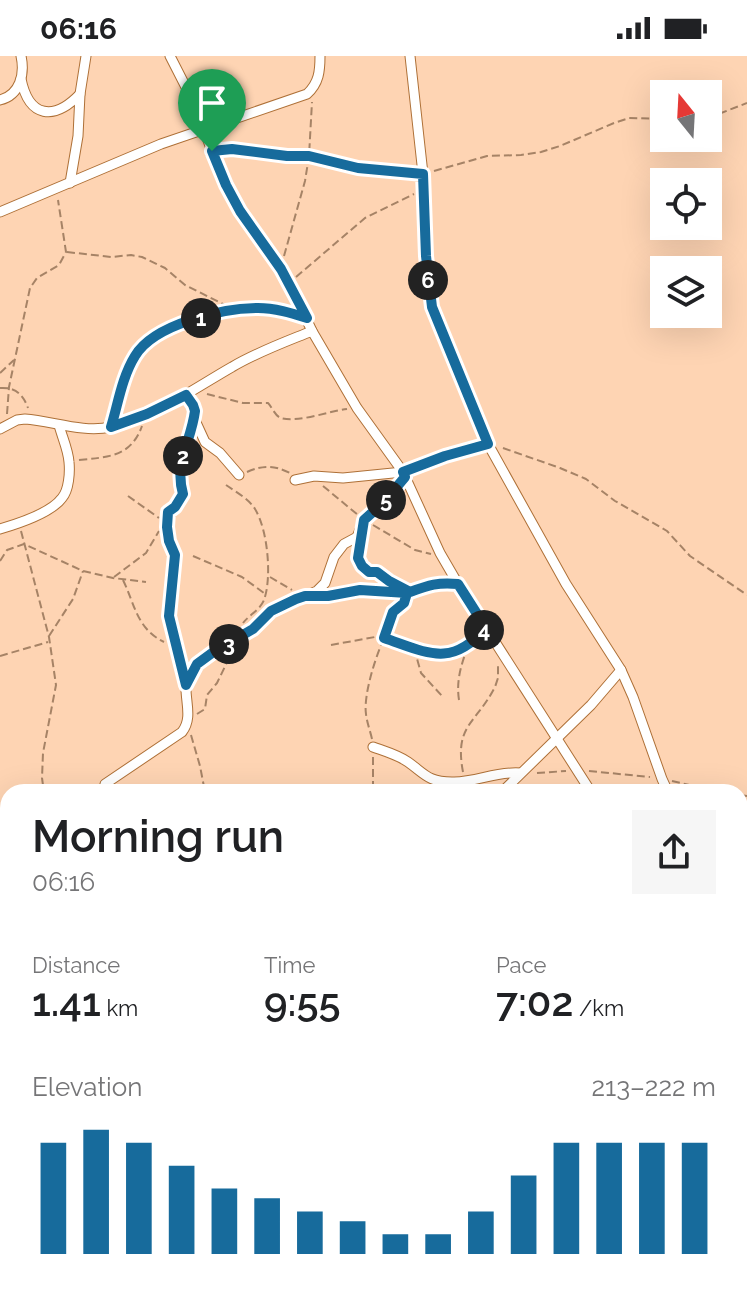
<!DOCTYPE html>
<meta charset="utf-8">
<style>
:root{--surface:#fff;--page:#f6f6f6;--text:#202124;--muted:#757577;--accent:#176b9c}
body{margin:0;font-family:Raleway,sans-serif;background:var(--page);color:var(--text);height:100vh;display:flex;flex-direction:column;font-size:30px;white-space:nowrap}
*{box-sizing:border-box;margin:0}
p{font-size:26px;color:var(--muted)}
.icon{flex:none;width:44px;height:44px;fill:none;stroke:currentColor;stroke-width:2;stroke-linecap:round;stroke-linejoin:round}
.map{position:relative;flex:1;overflow:hidden}
.sheet{position:absolute;left:0px;top:728px;width:748px;height:514px;display:flex;flex-direction:column;background:var(--surface);border-radius:24px 24px 0 0;box-shadow:0 8px 32px #0002}
.sheet>*{flex:none}
.needle{width:52px;rotate:342deg}
.tools{position:absolute;left:650px;top:24px;display:grid;gap:16px}
.tools a{display:grid;place-items:center;width:72px;height:72px;border-radius:0px;background:var(--surface);box-shadow:0 8px 32px #0002;font-size:40px}
.pin{position:absolute;display:grid;place-items:center;width:68px;height:68px;color:#fff;margin:-82px -34px;border-radius:50% 50% 50% 0;rotate:-45deg;box-shadow:0 0 8px #0007}
.pin .icon{rotate:45deg}
.km{position:absolute;width:40px;height:40px;margin:-20px;border-radius:50%;background:#222;color:#fff;font-size:22px;line-height:40px;text-align:center}
.round{display:grid;place-items:center;flex:none;width:84px;height:84px;border-radius:0px;background:var(--page)}
.summary{display:flex;align-items:center;justify-content:space-between;height:136px;padding:0 32px}
h1{font-size:44px;font-weight:600;line-height:60px}
.metrics{display:grid;grid-template-columns:repeat(3,1fr);gap:12px;height:136px;padding:8px 32px}
.metrics div{display:grid;align-content:center}
.metrics b{font-size:40px;font-weight:600}
.metrics small{font-size:22px;font-weight:400}
.metrics p{font-size:22px}
.chart{height:224px;padding:16px 32px}
.chart p{display:flex;justify-content:space-between}
.chart svg{width:100%;height:144px;margin-top:8px;stroke:var(--accent);stroke-width:6}
.status{display:flex;justify-content:space-between;align-items:center;height:56px;padding:0 40px;background:var(--surface);direction:ltr}
.status svg{height:22px;fill:currentColor}
.map>svg:first-child{display:block}
.lines{fill:none;stroke-linecap:round;stroke-linejoin:round}
.street-casing{stroke:#ae7037;stroke-width:11}
.path{stroke:#a68366;stroke-width:2;stroke-dasharray:8 4;stroke-linecap:butt}
.street{stroke:#fff;stroke-width:9}
.route-casing{stroke:#fff;stroke-width:16}
.route{stroke:#176b9c;stroke-width:10}
</style>
<div class="status"><b>06:16</b><svg viewBox="0 0 49 12"><path d="M0 12V9h3v3zM5 12V6h3v6zM10 12V3h3v9zM15 12V0h3v12zM26 1h20v11H26zM47 4h2v5h-2z"/></svg></div>
<div class="map">
<svg width="747" height="1241" viewBox="0 0 747 1241">
<rect width="100%" height="100%" fill="#fed4b3"/>
<g class="lines">
<g class="street-casing">
<g id="street">
<path d="M170,0L193,45L212,95L226,129L240,155L289,227L312,275L357,352L403,416L440,497L458,528L591,736"/>
<path d="M410,0L423,118L428,225L432,251L488,388L566,528L621,614L633,641L662,723L668,736"/>
<path d="M21,23C29,62 54,65 80,38"/>
<path d="M0,44C20,39 25,18 21,0"/>
<path d="M70,127L78,80L80,38L86,0"/>
<path d="M0,156L161,88L307,38C319,27 320,15 320,0"/>
<path d="M194,362L205,386L220,397L239,419"/>
<path d="M0,373L17,364L25,363C53,365 82,377 111,371C154,362 195,332 232,311C257,296 285,286 312,275"/>
<path d="M295,424L314,420L343,422L403,416"/>
<path d="M0,473C17,468 51,457 62,442C69,434 70,416 69,406C68,393 62,381 59,369"/>
<path d="M186,629L197,608L212,597L253,573L271,555L317,535L325,527L334,501L344,488L357,481L364,464L385,445L405,421"/>
<path d="M373,691C384,695 398,699 408,706C425,718 428,726 452,726C475,727 496,715 520,717"/>
<path d="M104,736L105,728L182,676C193,662 185,645 186,629L169,560L175,499L169,485L168,456L175,451L183,438C175,407 191,386 195,355L193,349L186,339"/>
<path d="M502,736L591,649L621,614"/>
<path d="M0,767L8,771"/>
<path d="M740,839L747,849"/>
<path d="M740,992L747,1005"/>
<path d="M740,1077C746,1063 742,1050 747,1037"/>
<path d="M740,1164H747"/>
<path d="M0,1233L8,1226"/>
<path d="M464,1234L466,1237L475,1241"/>
<path d="M323,1241V1234"/>
</g>
</g>
<g class="path">
<path d="M708,62L747,47"/>
<path d="M221,94L232,93L277,97L287,100H309L358,112L412,117"/>
<path d="M434,115L487,100L521,99L541,96L560,90L614,67L629,62L664,63"/>
<path d="M67,196L111,201L131,199L142,201L165,212L185,229L233,253"/>
<path d="M284,200L305,125L309,100L312,46"/>
<path d="M296,221L365,162L414,138"/>
<path d="M0,317L14,304"/>
<path d="M0,332C15,331 23,338 28,352"/>
<path d="M207,338L243,347H268C272,351 275,360 281,362C299,367 329,355 347,353"/>
<path d="M7,358L9,331L30,232L37,222L59,209L66,196L58,144"/>
<path d="M115,358C120,339 124,316 135,299C160,261 252,245 293,257"/>
<path d="M503,392L560,412L586,423L615,445L667,475L690,500L747,539"/>
<path d="M79,404C108,401 131,401 142,370"/>
<path d="M412,413L478,391"/>
<path d="M247,416C263,409 274,409 290,417"/>
<path d="M226,429C236,436 249,443 255,453C268,474 272,522 264,544C260,554 249,559 243,567"/>
<path d="M323,430L358,459"/>
<path d="M128,440L159,462"/>
<path d="M373,469L415,494L431,498"/>
<path d="M21,475L49,581L56,629L43,697L42,722L44,736"/>
<path d="M358,492C358,501 359,511 369,515C373,517 377,516 381,519C390,525 399,531 409,536"/>
<path d="M193,500L242,521L264,537"/>
<path d="M0,505L7,494L24,488L83,515L113,522L146,526"/>
<path d="M114,521L146,497L159,475"/>
<path d="M270,521L292,534"/>
<path d="M123,524C135,549 137,573 164,586"/>
<path d="M325,540L360,534L406,537"/>
<path d="M49,580L73,543L83,515"/>
<path d="M386,582L436,598C454,599 467,592 479,580"/>
<path d="M331,589L386,579C388,570 390,560 396,553C402,547 405,546 407,537L433,527H445"/>
<path d="M414,592L421,617L442,640"/>
<path d="M0,600L48,586"/>
<path d="M459,644C456,625 461,609 468,590"/>
<path d="M197,658L205,653L207,639L217,627L232,596"/>
<path d="M191,679L200,710L205,736"/>
<path d="M372,683C370,674 367,667 366,658C363,639 377,595 386,579"/>
<path d="M373,701V736"/>
<path d="M589,715L650,721"/>
<path d="M463,716C454,669 476,668 495,631L498,622V610"/>
<path d="M537,717L566,715"/>
<path d="M672,725L721,736"/>
<path d="M740,739L747,740"/>
<path d="M0,855L8,842"/>
<path d="M652,1234L658,1241"/>
<path d="M535,1241L536,1234"/>
<path d="M627,1241L631,1234"/>
</g>
<use href="#street" class="street"/>
</g>
<g class="lines">
<g class="route-casing">
<path id="route" d="M212,95L226,129L240,155L281,213L307,262C291,257 275,252 258,252C223,252 154,268 135,300C122,321 118,348 111,371L147,358L186,339L193,349L195,355C191,386 174,407 183,438L175,451L168,456L167,471L169,485L175,499L169,560L186,629L197,608L212,597L253,573L271,555L296,543L305,540H328L360,534L407,537L410,536C429,529 438,526 458,528L486,572C451,612 428,597 384,582L393,556L404,547L407,537L410,536L389,525L377,516H369L362,510L358,502L364,464L385,445L405,421L403,416L445,400L488,388L432,251L426,200L423,118L358,112L309,100H287L232,93L212,95"/>
</g>
<use href="#route" class="route"/>
</g>
</svg>
<div class="tools">
<a><svg class="needle" viewBox="-14 -14 28 28"><path d="M0-13l5 13h-10z" fill="#e53935"/><path d="M0 13l5-13h-10z" fill="#757577"/></svg></a>
<a><svg class="icon" aria-label="locate" viewBox="0 0 24 24"><circle cx="12" cy="12" r="6"/><path d="M12 2v4M12 18v4M2 12h4M18 12h4"/></svg></a>
<a><svg class="icon" aria-label="layers" viewBox="0 0 24 24"><path d="M12 4l9 5-9 5-9-5zM3 14l9 5 9-5"/></svg></a>
</div>
<div class="pin" style="left:212px;top:95px;background:#1e9e55"><svg class="icon" aria-label="arrive" viewBox="0 0 24 24"><path d="M6 21V4h12l-3 4 3 4H6"/></svg></div>
<b class="km" style="left:201px;top:262px">1</b>
<b class="km" style="left:183px;top:400px">2</b>
<b class="km" style="left:229px;top:588px">3</b>
<b class="km" style="left:484px;top:574px">4</b>
<b class="km" style="left:386px;top:444px">5</b>
<b class="km" style="left:428px;top:224px">6</b>
<section class="sheet">
<div class="summary"><div><h1>Morning run</h1><p>06:16</p></div><a class="round"><svg class="icon" aria-label="share" viewBox="0 0 24 24"><path d="M12 15V3M7 8l5-5 5 5M5 13v7h14v-7"/></svg></a></div>
<div class="metrics">
<div><p>Distance</p><b>1.41<small> km</small></b></div>
<div><p>Time</p><b>9:55</b></div>
<div><p>Pace</p><b>7:02<small> /km</small></b></div>
</div>
<div class="chart"><p><span>Elevation</span>213–222 m</p>
<svg viewBox="0 0 160 44" preserveAspectRatio="none"><path d="M5 44V10M15 44V6M25 44V10M35 44V17M45 44V24M55 44V27M65 44V31M75 44V34M85 44V38M95 44V38M105 44V31M115 44V20M125 44V10M135 44V10M145 44V10M155 44V10"/></svg>
</div>
</section>
</div>
